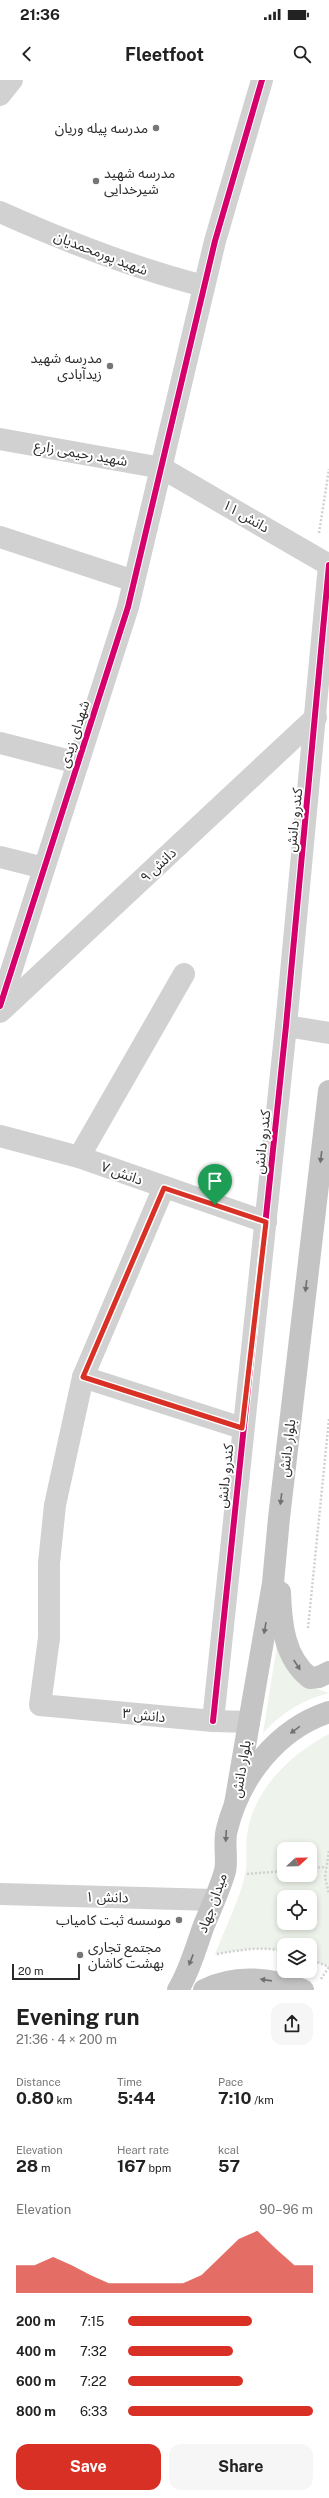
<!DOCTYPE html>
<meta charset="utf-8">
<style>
:root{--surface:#fff;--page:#f6f6f6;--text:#222;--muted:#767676;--accent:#d93025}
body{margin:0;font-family:"Public Sans","Noto Sans Arabic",sans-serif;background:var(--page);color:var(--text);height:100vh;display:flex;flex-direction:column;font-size:15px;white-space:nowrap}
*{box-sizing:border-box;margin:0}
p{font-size:13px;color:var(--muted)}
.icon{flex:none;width:22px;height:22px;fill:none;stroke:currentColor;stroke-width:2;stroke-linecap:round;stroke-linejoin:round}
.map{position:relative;height:1910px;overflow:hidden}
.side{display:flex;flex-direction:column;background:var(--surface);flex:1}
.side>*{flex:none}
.needle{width:26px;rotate:68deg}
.tools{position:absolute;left:277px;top:1762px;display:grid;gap:8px}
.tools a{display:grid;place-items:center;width:40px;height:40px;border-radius:8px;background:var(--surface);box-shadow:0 2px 6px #0003;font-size:20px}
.scale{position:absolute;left:12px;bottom:10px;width:68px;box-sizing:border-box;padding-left:4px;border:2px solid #2c2c2c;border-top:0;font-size:11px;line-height:14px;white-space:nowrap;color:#2c2c2c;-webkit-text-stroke:3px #fff;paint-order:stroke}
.pin{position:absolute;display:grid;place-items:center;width:34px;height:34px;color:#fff;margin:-41px -17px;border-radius:50% 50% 50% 0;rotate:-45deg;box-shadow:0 0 4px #0007}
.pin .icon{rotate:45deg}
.round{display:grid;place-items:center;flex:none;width:42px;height:42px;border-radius:12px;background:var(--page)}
.head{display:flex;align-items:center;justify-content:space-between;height:68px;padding:0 16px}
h1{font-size:22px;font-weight:700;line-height:30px}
.metrics{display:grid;grid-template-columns:repeat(3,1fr);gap:6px;height:68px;padding:4px 16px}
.metrics div{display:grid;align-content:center}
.metrics b{font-size:17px;font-weight:700}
.metrics small{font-size:11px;font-weight:400}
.metrics p{font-size:11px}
.chart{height:112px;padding:8px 16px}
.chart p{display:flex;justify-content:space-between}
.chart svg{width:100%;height:72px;margin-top:4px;fill:var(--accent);opacity:.7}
.action{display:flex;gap:8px;margin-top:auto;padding:8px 16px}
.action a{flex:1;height:46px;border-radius:12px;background:var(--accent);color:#fff;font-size:16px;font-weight:700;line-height:46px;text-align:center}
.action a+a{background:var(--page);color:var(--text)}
ul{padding:0 16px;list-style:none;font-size:13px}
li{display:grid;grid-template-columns:64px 48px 1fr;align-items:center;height:30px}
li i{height:10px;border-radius:5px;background:var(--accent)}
.status{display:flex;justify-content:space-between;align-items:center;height:28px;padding:0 20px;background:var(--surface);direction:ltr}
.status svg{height:11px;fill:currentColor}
header{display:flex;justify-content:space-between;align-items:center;height:52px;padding:0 16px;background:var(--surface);font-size:18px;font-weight:700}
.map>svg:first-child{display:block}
.green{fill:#eef3eb;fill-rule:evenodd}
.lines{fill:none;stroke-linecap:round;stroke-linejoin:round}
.path{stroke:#d1d1d1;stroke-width:2.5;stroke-dasharray:2 2;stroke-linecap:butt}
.minor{stroke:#d1d1d1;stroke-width:22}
.major{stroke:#c4c4c4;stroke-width:22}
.cycleway-casing{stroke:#fff;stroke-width:8}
.cycleway{stroke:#d6006c;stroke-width:6}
.oneway{fill:#707070}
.route-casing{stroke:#fff;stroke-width:8}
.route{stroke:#d93025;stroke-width:5}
.poi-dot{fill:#767676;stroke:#fff;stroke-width:1.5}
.labels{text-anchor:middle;stroke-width:4;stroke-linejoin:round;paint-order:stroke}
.poi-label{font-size:14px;fill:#2c2c2c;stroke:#fff;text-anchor:end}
.street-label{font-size:14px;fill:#2c2c2c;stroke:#fff}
</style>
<div class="status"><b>21:36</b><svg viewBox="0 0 49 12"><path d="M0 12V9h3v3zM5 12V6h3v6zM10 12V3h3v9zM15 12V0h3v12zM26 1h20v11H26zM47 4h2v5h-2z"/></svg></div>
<header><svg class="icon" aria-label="back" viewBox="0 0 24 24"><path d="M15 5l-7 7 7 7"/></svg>Fleetfoot<svg class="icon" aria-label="search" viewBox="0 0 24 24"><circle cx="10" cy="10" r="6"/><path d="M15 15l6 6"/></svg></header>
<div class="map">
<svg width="329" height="1910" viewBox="0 0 329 1910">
<rect width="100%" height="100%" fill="#fff"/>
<g class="green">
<path d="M278,1559L311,1607L329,1613C301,1620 282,1633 263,1653Z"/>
<path d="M329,1654V1887L310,1879V1865H284V1871C260,1866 238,1870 215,1875C223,1852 241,1817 245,1794C248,1782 245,1768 247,1755C253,1709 291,1674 329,1654ZM284,1769H310V1795H284ZM284,1817H310V1843H284Z"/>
</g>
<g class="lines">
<g class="path">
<path d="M319,453L329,389"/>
<path d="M308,1548L329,1339"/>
<path d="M329,1771L325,1797L329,1814"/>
<path d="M310,1788L326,1787"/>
<path d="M247,1794L284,1791"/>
<path d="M217,1874C240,1870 261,1866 284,1871"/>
<path d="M310,1879L329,1887"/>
<path d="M321,1899L329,1887"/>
</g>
<g class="minor">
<path d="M0,15L12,0"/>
<path d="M0,132C67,162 133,188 204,206"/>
<path d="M0,359L162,388L329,485"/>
<path d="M0,457L134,501"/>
<path d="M0,663L78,683"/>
<path d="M0,777L44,788"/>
<path d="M0,926L128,527L215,161L262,0"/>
<path d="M0,932L316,637"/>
<path d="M286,946L329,953"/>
<path d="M0,1056L79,1077L266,1142"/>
<path d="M79,1077L184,894"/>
<path d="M164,1107L83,1297L55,1425L49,1483V1558L40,1625L213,1641L249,1642"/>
<path d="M83,1297L242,1348"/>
<path d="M213,1641L286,946L329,485"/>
<path d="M0,1814L214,1820"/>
</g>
<g class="major">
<path d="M280,1512C281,1543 284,1578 310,1598L319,1597L329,1592"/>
<path d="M235,1724L273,1503L279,1438L329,1011"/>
<path d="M178,1910C190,1890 196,1867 204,1845C211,1828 220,1809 225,1791C228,1778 223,1762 227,1749C240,1697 277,1649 329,1632"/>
<path d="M204,1910C235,1894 272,1898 303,1910"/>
</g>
<g class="cycleway-casing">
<g id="cycleway">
<path d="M0,926L128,527L215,161L262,0"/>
<path d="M213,1641L286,946L329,485"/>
</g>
</g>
<use href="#cycleway" class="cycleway"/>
</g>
<defs><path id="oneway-solid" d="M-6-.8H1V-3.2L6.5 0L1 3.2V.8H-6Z"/></defs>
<g class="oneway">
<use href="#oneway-solid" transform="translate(321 1077) rotate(97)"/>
<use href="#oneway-solid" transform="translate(306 1206) rotate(97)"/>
<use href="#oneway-solid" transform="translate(281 1419) rotate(97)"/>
<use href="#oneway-solid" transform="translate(265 1548) rotate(100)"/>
<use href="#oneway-solid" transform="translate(297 1585) rotate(57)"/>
<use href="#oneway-solid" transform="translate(295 1650) rotate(144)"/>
<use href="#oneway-solid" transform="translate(226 1756) rotate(93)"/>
<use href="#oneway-solid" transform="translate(191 1880) rotate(111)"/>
<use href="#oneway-solid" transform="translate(266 1900) rotate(-172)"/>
</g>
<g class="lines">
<g class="route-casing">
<path id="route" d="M164,1108L266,1142L242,1348L83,1297Z"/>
</g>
<use href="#route" class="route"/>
</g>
<g class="poi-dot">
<circle cx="156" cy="48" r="4"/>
<circle cx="96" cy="101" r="4"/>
<circle cx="110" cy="286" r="4"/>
<circle cx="179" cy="1840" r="4"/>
<circle cx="80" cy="1875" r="4"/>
</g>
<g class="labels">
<g class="poi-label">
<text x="148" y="53">مدرسه پیله وریان</text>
<text x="104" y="98" text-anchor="start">مدرسه شهید<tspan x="104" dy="16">شیرخدایی</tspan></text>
<text x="102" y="283">مدرسه شهید<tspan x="102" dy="16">زیدآبادی</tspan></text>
<text x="171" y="1845">موسسه ثبت کامیاب</text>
<text x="88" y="1872" text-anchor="start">مجتمع تجاری<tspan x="88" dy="16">بهشت کاشان</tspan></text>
</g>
<g class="street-label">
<text transform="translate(101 173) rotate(21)" y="5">شهید پورمحمدیان</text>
<text transform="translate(81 373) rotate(10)" y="5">شهید رحیمی زارع</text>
<text transform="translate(246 436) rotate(30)" y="5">دانش ۱۱</text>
<text transform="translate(74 654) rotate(-72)" y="5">شهدای زیدی</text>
<text transform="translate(294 740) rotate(-84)" y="5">کندرو دانش</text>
<text transform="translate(158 785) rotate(-43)" y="5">دانش ۹</text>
<text transform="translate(262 1062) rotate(-84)" y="5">کندرو دانش</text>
<text transform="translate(122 1093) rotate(20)" y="5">دانش ۷</text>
<text transform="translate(287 1368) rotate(-83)" y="5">بلوار دانش</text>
<text transform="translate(225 1396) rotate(-84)" y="5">کندرو دانش</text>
<text transform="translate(144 1635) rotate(6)" y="5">دانش ۳</text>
<text transform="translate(241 1689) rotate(-80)" y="5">بلوار دانش</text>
<text transform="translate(107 1817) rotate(1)" y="5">دانش ۱</text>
<text transform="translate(212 1823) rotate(-70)" y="5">میدان جهاد</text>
</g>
</g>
</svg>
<div class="tools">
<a><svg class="needle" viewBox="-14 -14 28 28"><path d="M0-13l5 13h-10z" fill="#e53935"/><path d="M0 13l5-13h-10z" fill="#767676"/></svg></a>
<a><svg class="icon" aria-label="locate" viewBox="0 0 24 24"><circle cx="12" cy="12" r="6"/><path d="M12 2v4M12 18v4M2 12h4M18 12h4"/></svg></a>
<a><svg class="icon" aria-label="layers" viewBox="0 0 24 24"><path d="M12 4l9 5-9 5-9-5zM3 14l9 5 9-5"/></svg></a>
</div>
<div class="scale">20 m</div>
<div class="pin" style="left:215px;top:1125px;background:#1e9e55"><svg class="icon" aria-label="arrive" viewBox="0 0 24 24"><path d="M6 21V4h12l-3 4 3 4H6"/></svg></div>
</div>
<section class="side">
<div class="head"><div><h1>Evening run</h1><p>21:36 · 4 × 200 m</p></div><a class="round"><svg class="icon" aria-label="share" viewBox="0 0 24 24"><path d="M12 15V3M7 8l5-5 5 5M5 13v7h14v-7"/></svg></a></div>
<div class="metrics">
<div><p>Distance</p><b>0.80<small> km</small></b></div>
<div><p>Time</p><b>5:44</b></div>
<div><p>Pace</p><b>7:10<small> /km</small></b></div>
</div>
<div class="metrics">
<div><p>Elevation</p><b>28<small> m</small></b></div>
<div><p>Heart rate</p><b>167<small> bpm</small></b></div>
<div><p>kcal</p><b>57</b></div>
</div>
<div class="chart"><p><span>Elevation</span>90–96 m</p>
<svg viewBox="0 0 160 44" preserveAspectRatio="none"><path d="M0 44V27L10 27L20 22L30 27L40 33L50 38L60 38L70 38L80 38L90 38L100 33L110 22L120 11L130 6L140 17L150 27L160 27V44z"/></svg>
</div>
<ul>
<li><b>200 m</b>7:15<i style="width:67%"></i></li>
<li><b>400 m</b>7:32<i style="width:57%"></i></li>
<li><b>600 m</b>7:22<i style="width:62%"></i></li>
<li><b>800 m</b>6:33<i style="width:100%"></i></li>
</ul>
<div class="action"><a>Save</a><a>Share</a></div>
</section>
